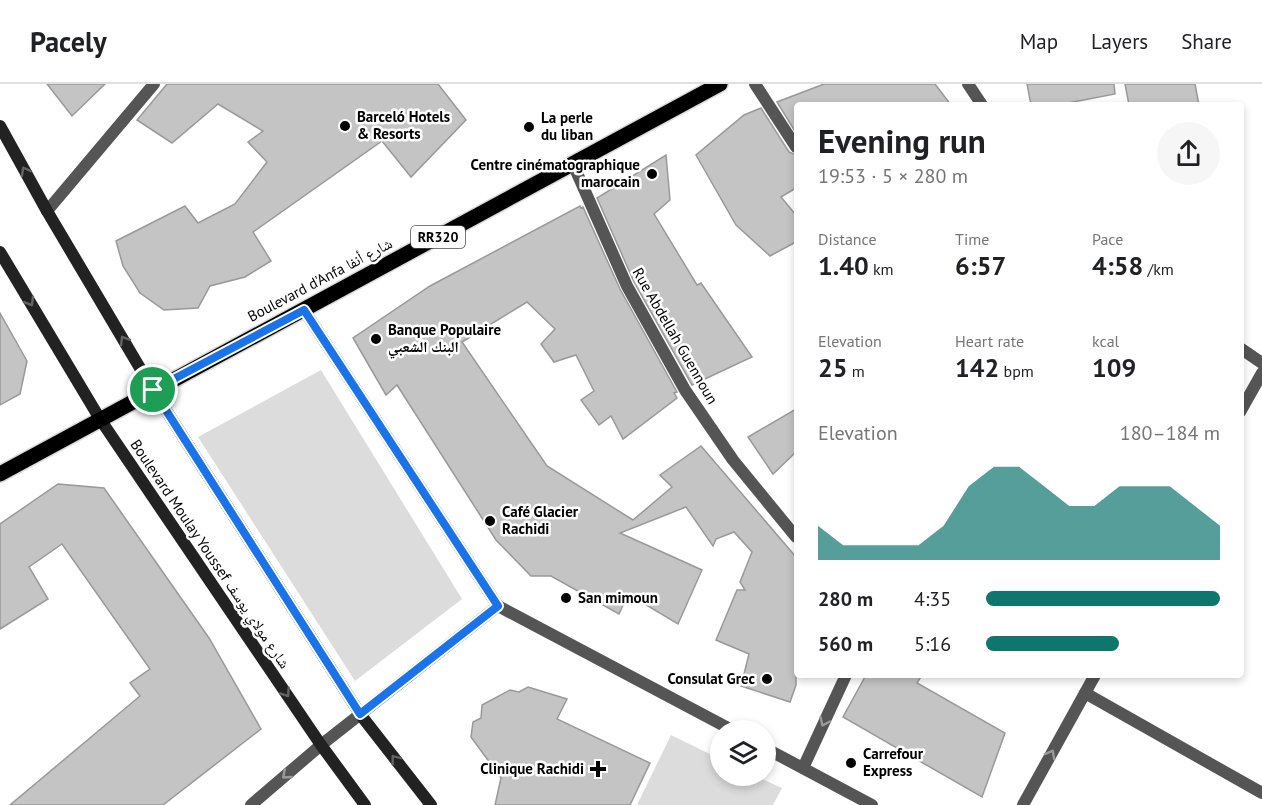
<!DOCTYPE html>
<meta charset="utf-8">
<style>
:root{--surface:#fff;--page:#f6f6f6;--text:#202124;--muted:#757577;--line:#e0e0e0;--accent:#0f766e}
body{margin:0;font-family:"PT Sans","Noto Naskh Arabic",sans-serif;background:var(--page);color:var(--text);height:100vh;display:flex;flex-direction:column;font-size:22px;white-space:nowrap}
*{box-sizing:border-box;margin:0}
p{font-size:20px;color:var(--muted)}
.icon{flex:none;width:33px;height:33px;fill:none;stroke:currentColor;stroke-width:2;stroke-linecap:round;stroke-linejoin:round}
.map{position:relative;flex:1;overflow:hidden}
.drawer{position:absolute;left:794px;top:18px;width:450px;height:576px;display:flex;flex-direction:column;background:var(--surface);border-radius:6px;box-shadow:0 3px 9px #0003}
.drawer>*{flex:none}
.tools{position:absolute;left:710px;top:636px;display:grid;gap:12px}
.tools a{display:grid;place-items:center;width:66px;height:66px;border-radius:50%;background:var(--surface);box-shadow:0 3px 9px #0003;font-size:30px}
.pin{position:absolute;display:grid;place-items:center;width:51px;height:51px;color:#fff;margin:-26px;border:3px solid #fff;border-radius:50%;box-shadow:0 2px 6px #0007}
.round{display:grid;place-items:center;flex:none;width:63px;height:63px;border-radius:32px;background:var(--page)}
.overview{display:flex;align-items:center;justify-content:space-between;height:102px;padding:0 24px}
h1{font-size:33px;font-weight:700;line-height:45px}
.metrics{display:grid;grid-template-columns:repeat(3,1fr);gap:9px;height:102px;padding:6px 24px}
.metrics div{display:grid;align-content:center}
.metrics b{font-size:26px;font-weight:700}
.metrics small{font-size:16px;font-weight:400}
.metrics p{font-size:16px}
.chart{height:168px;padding:12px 24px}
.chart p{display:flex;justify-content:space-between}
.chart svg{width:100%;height:108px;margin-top:6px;fill:var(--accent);opacity:.7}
ul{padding:0 24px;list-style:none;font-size:20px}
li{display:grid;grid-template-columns:96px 72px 1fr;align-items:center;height:45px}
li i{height:15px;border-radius:8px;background:var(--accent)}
header{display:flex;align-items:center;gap:36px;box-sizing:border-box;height:84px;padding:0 30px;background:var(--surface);border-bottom:2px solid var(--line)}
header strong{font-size:28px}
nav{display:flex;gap:33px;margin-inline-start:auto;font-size:21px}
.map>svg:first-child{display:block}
.green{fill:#dcdcdc}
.building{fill:#c4c4c4;stroke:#999;stroke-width:1.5}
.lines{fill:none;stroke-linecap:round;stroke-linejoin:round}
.primary-casing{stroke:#dbdbdb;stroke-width:18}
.minor{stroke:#555;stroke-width:12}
.tertiary{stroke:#555;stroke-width:12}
.secondary{stroke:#222;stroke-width:12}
.primary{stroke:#000;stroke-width:15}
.oneway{stroke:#646464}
.oneway2{stroke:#999}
.route-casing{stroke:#fff;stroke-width:12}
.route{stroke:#1a73e8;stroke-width:8}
.poi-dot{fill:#000;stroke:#fff;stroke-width:2}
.labels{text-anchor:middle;stroke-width:5;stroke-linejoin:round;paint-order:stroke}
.shield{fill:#fff;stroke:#4c4c4c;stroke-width:1.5}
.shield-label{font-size:14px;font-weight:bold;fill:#000}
.poi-label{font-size:15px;font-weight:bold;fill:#000;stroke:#fff;text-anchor:start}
.street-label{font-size:15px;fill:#000;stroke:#fff}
</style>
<header>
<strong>Pacely</strong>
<nav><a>Map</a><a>Layers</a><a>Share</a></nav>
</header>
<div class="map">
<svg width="1262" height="721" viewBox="0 0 1262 721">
<rect width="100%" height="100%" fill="#fff"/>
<g class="green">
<path d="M321,286L462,515L355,597L198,353Z"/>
<path d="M671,651L720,675V692H755L782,704L773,721H637Z"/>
</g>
<g class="building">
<path d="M47,0H105L72,32Z"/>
<path d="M167,0H438L466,36L411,93L382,57L253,148L271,177L245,193L210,202L198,224L164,226L140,209L123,182L116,157L185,122L198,139L235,120L267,78L248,58L263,47L218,20L172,59L137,36Z"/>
<path d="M824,0H935L951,21H796V49L777,18Z"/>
<path d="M1027,0H1114L1115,10L1058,21H1031Z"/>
<path d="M1125,0H1195L1199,21H1129Z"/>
<path d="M761,24L789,68L796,71V104L781,113L796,131V158L770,172L736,141L696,71L744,31Z"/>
<path d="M666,71L670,116L654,130L697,201L701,199L752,273L692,301L634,198L597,114Z"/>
<path d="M580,122L581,124L583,123L620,205L677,308L674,309L677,314L623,355L611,332L599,341L581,316L594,307L576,271L554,278L541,260L555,245L527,218L462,258L547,382L633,436L672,403L660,391L701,362L796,473V601L790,618L741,602L749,570L716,556L737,506H745L740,498L752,468L734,448L716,455L713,462L686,423L620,449L702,486L678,540L628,510L619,530L551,492H531L496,456L397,301L386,311L353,254L430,202Z"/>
<path d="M0,229L27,277L20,310L0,321Z"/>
<path d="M796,325V368L773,390L748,353Z"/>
<path d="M58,400L104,404L209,554L261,645L163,721H10L140,612L130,599L150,585L62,460L29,483L48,515L0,545V440Z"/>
<path d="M866,591H922L917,599L1005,649L982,713L843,633Z"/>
<path d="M528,603L567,615L557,635L650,679L630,721H495L501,694L471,653L473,638L481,634L482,621L510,606L519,608Z"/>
</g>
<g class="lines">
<g class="primary-casing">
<path id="primary" d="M0,390L720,0"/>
</g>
<g class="minor">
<path d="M755,0L796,63"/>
<path d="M968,0L982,21"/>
<path d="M573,80L627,202L685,306L733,376L796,453"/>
<path d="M47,127L154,0"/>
<path d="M1240,264L1262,279"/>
<path d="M1240,328L1262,289"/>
<path d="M1085,609L1262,709"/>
<path d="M803,684L846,591"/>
<path d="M1023,721L1095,591"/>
</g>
<g class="tertiary">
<path d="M304,226L498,522L732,646"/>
<path d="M765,664L872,721"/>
<path d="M251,721L321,661L498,522"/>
</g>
<g class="secondary">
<path d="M0,42L47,127L153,306L360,630L431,721"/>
<path d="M0,168L100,335L321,661L365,721"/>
</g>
<use href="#primary" class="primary"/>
</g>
<defs><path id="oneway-chevron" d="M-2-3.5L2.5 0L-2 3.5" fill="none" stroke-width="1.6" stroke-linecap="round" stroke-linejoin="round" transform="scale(1.5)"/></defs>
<g class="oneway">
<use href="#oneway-chevron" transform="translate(25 87) rotate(-119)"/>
<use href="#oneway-chevron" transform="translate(30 218) rotate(59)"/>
<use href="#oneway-chevron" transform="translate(124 256) rotate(-121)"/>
<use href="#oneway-chevron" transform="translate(286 609) rotate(56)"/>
<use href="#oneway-chevron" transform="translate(395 675) rotate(-128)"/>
</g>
<g class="oneway2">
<use href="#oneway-chevron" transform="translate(824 638) rotate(115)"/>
<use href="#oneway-chevron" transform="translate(1051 670) rotate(-61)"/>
<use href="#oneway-chevron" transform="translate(286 691) rotate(139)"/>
</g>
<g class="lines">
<g class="route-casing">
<path id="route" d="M304,226L498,522L360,630L153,306Z"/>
</g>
<use href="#route" class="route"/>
</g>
<g class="poi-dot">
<circle cx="345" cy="42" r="6"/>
<circle cx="529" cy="43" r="6"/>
<circle cx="652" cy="90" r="6"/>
<circle cx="376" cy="255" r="6"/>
<circle cx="490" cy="437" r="6"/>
<circle cx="566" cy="514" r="6"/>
<circle cx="767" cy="595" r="6"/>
<circle cx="851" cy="679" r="6"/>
<path d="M595 676h6v6h6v6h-6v6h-6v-6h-6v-6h6z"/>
</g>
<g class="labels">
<rect class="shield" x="411" y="142" width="54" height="22" rx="4.5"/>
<g class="shield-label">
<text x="438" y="158">RR320</text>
</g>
<g class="poi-label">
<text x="357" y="38">Barceló Hotels<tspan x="357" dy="17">&amp; Resorts</tspan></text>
<text x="541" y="39">La perle<tspan x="541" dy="17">du liban</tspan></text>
<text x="640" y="86" text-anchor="end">Centre cinématographique<tspan x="640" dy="17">marocain</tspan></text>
<text x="388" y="251">Banque Populaire<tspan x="388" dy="17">البنك الشعبي</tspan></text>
<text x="502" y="433">Café Glacier<tspan x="502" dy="17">Rachidi</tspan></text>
<text x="578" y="519">San mimoun</text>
<text x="755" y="600" text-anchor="end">Consulat Grec</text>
<text x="863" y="675">Carrefour<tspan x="863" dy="17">Express</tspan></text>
<text x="584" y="690" text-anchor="end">Clinique Rachidi</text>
</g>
<g class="street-label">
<text transform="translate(320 196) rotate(-28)" y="5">Boulevard d'Anfa شارع أنفا</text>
<text transform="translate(675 252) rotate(60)" y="5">Rue Abdellah Guennoun</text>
<text transform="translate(210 470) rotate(56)" y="5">Boulevard Moulay Youssef شارع مولاي يوسف</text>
</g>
</g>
</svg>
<div class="tools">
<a><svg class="icon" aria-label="layers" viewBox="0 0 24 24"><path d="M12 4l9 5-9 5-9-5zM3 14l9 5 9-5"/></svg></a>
</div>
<div class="pin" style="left:153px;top:306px;background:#1e9e55"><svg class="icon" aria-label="arrive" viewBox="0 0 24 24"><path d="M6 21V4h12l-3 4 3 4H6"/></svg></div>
<section class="drawer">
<div class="overview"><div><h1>Evening run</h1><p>19:53 · 5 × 280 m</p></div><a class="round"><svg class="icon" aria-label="share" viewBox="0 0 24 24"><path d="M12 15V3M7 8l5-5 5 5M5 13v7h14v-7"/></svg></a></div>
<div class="metrics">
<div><p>Distance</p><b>1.40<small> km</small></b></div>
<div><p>Time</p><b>6:57</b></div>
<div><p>Pace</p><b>4:58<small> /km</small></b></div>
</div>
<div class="metrics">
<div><p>Elevation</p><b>25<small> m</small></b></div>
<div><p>Heart rate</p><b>142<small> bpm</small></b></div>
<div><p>kcal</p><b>109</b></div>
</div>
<div class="chart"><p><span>Elevation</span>180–184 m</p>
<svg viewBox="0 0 160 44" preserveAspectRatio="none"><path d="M0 44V30L10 38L20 38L30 38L40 38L50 30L60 14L70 6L80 6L90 14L100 22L110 22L120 14L130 14L140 14L150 22L160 30V44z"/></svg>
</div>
<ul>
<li><b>280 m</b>4:35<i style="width:100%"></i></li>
<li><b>560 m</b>5:16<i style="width:57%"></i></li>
</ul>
</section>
</div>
